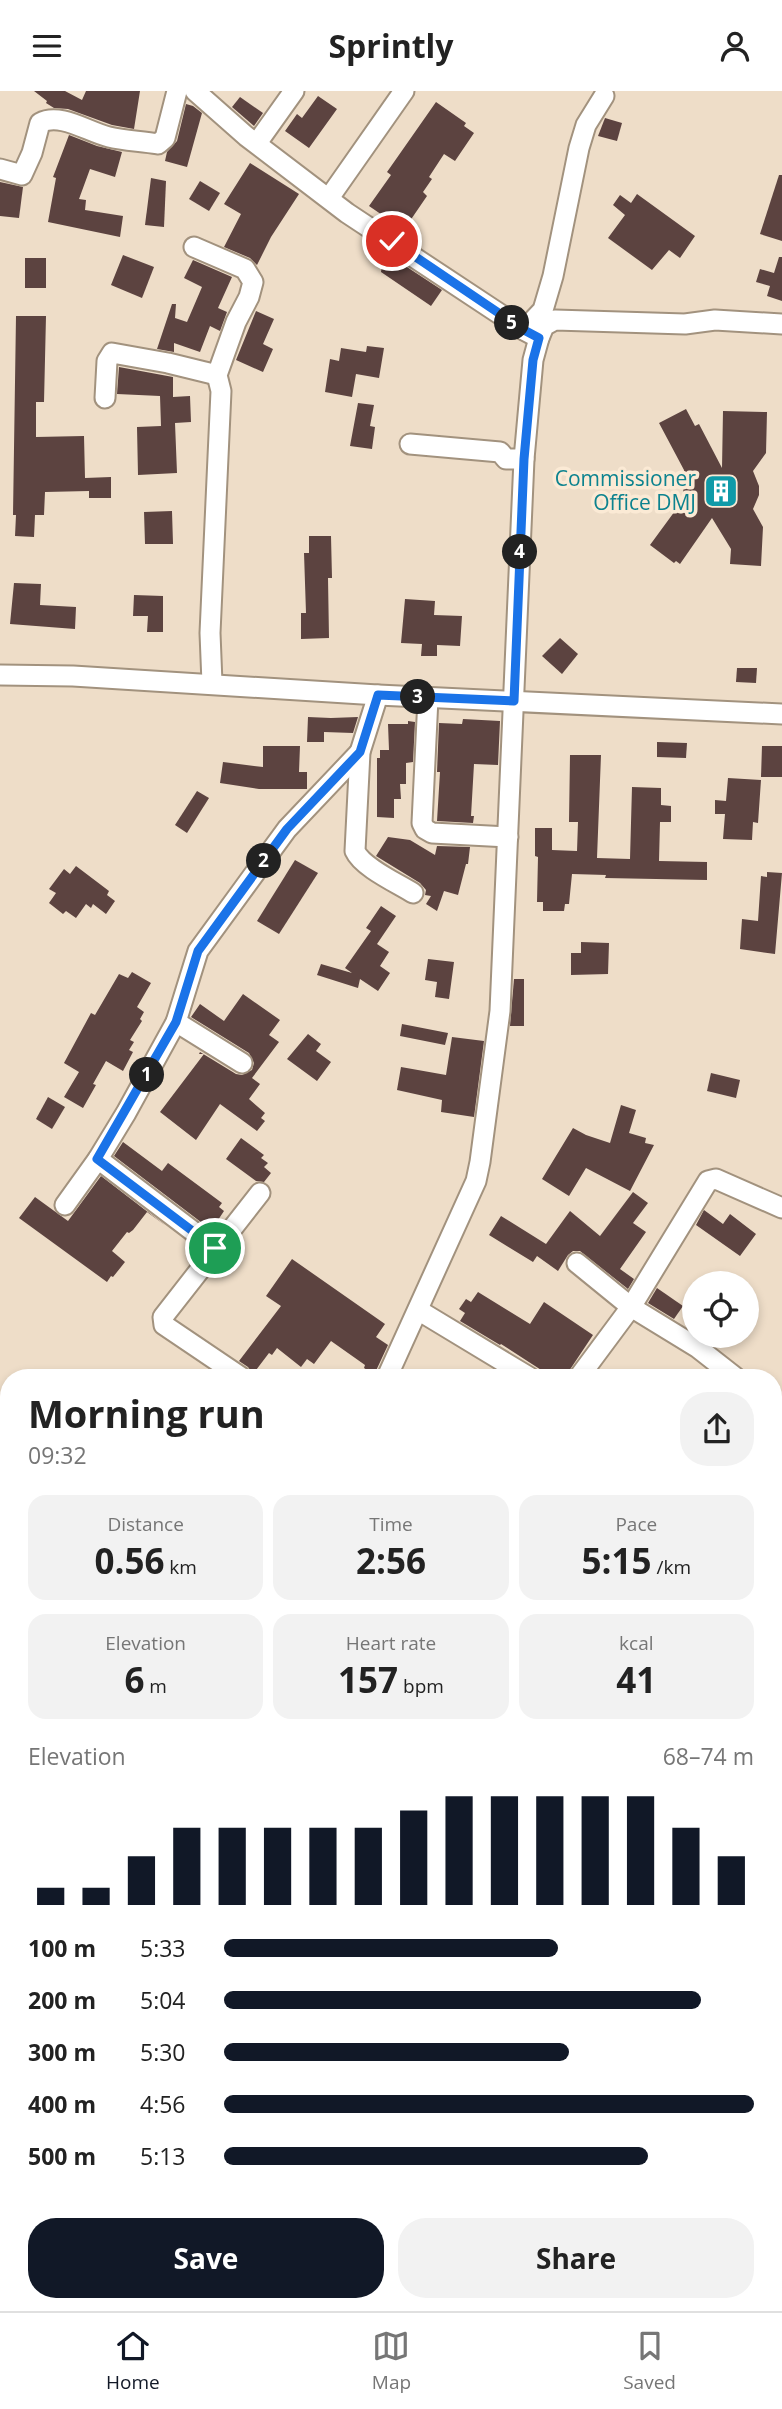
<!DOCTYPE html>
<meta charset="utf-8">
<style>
:root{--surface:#fff;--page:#f2f2f2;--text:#222;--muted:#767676;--line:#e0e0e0;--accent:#111827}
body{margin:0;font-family:"Open Sans",sans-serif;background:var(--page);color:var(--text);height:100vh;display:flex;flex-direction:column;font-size:26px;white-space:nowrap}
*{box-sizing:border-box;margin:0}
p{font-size:23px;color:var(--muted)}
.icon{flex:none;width:38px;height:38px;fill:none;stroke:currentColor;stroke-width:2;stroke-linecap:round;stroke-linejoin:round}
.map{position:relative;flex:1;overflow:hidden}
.sheet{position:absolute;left:0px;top:1278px;width:782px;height:943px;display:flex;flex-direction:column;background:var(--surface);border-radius:28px 28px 0 0;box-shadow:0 4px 10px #0003}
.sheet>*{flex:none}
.tools{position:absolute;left:682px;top:1180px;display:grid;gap:14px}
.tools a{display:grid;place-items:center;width:77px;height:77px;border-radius:50%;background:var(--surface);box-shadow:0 4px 10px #0003;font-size:35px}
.pin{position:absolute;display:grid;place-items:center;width:60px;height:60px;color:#fff;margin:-30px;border:4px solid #fff;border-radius:50%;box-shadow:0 2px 7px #0007}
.km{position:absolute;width:35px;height:35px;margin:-18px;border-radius:50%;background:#222;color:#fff;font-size:19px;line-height:35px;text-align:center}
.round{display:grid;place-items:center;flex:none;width:74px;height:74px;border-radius:28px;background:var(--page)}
.overview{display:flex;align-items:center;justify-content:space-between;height:119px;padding:0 28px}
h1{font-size:38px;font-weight:700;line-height:52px}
.stats{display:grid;grid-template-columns:repeat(3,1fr);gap:10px;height:119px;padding:7px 28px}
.stats div{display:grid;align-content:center;border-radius:18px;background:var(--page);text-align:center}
.stats b{font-size:35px;font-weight:700}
.stats small{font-size:19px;font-weight:400}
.stats p{font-size:19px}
.chart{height:196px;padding:14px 28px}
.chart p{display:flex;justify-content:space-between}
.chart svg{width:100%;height:126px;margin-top:7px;stroke:var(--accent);stroke-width:6}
.cta{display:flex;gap:14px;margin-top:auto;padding:14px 28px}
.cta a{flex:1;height:80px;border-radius:28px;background:var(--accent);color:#fff;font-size:28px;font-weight:700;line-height:80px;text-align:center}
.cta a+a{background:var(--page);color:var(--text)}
ul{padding:0 28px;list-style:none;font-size:23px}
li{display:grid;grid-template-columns:112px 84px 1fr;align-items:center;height:52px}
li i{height:18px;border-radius:9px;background:var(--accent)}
header{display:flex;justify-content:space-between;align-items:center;height:91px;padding:0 28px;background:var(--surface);font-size:32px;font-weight:700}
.tabs{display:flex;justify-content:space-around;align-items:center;height:98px;border-top:2px solid var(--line);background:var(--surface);font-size:19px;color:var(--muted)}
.tabs a{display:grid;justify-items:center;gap:4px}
.tabs .selected{color:var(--accent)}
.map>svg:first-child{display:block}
.building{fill:#5c4340}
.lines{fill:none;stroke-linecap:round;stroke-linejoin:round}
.minor-casing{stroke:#a2927e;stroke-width:23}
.minor{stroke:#fff;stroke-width:19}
.route-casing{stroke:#fff;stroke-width:14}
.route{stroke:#1a73e8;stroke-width:9}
.labels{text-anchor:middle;stroke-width:7;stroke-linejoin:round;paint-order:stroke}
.culture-label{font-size:21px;fill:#0d838f;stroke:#fbead5;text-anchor:end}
</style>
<header><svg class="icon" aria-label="menu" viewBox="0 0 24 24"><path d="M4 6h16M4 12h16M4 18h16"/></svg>Sprintly<svg class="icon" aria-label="person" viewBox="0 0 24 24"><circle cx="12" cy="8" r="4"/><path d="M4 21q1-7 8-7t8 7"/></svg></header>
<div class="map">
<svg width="782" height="2220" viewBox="0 0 782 2220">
<rect width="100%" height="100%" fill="#eeddc8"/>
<g class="building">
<path d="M34,0H65L82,9L86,0H140L134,38L112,34L68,18L54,17L46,12L47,10Z"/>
<path d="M318,5L337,18L309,57L285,40L297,23L302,27Z"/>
<path d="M240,6L263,22L254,35L232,16Z"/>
<path d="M436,11L466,32L464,35L474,42L455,70L444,63L429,86L432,88L423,101L427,105L401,143L388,134V128L369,115L391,84L387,81Z"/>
<path d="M186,13L193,15L202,22L187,76L165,70L167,61L177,50Z"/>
<path d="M605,27L622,32L617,50L598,45Z"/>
<path d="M69,44L97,55L122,61L115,86L90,78L79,108L86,109L85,119L123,125L120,146L48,131L56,87L53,86Z"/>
<path d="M250,72L299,103L271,146L257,174L250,167L224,156L241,123L224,113Z"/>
<path d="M779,84H782V150L760,143Z"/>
<path d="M151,87L166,90L164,136L145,134Z"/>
<path d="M200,90L220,102L209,120L189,108Z"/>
<path d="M0,91L23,96L19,127L0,125Z"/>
<path d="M637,103L695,145L680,167L669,159L652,179L608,147L625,124L613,114L620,104L631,112Z"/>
<path d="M384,161L442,199L431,215L381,181Z"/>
<path d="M123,164L154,176L142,207L111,194Z"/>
<path d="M779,166H782V210L767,205L770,195L756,191L760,178L774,182Z"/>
<rect x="25" y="167" width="21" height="30"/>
<path d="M193,169L232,186L218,217L227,221L220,240L210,235L200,261L174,252V261L157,258L172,213H176L175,227L187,231L202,196L184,187Z"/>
<path d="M256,220L274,228L263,253L273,258L263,281L236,269Z"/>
<path d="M16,225H46L44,311H36V346L84,345L85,387L111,386V407H89V400L45,401L44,424H35L34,446L15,445L16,424H13Z"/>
<path d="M367,255L384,257L379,287L356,283L352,306L325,301L330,268L339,270L341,257L366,261Z"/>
<path d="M119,276L173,286V306L190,305L191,331L175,332L177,382L138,384L137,336L161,335L160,305L117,303Z"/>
<path d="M358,312L374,314L370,335L375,336L372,358L350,355Z"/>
<path d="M686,318L695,335L699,333L722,377L723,320L767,321L766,362L753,380L759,395V404L753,418L763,436L761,475L730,473L731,458L712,427L680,473L676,470L674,472L650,454L683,409L684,379L659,332Z"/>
<path d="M172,420L173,453H145L144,421Z"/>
<path d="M309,445H331L332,487H328L329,547L301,548V522H306L304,462H309Z"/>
<path d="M14,492L41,493L40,514L76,516L75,538L10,533Z"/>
<path d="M134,504L163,505V541H147L148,525H133Z"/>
<path d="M405,508L435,510L434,524L462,525L460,555L437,554V565H421L422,553L401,552Z"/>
<path d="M560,547L578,563L562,583L542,565Z"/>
<path d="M737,577H757L756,592L736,591Z"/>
<path d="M308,626L331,627L358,626L353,642L324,641V651H307Z"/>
<path d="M463,628L500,630L498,674L474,673L471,725H474L473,732L437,730L440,681H437L439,632L462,633Z"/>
<path d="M408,630L415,631L413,671L406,672V693H400L401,708H394V727L377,726V667H380V659H389L388,633H408Z"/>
<path d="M657,651L687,652L686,667L657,666Z"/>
<path d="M263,655H300L299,681H307V698H259L220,692L223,671L263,676Z"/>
<path d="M762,655H782V686H761Z"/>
<path d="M570,664H601L597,767L630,768L632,696L661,697V714L671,715V731H660L659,770L707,771V789L605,787L606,784L572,783L569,813H565L564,820H543V811H537L538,766L535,765V737H552V759L577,760L578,731H569Z"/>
<path d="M728,687L761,689L758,732L753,731L752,749L723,748L725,723H715V709L726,710Z"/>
<path d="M197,700L209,707L187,742L175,734Z"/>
<path d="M388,746L410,749L435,764L437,755L470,756L468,773H466L458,804L444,800L437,820L426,813L431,805L425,804L426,799L420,792L376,765Z"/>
<path d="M295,769L318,782L279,843L257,830Z"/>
<path d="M76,775L109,800L107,804L115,810L106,823L93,813L91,817L86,813L76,827L66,820L63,823L49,812L56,802L49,798L64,778L70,783Z"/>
<path d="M767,781L782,782L775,863L740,858L742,828L758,830L761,785L767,786Z"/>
<path d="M381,815L396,825L377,853L389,861L380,875L390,882L378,900L360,888L358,897L317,884L321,873L352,882L345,877L371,840L366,837Z"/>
<path d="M581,851L609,852L608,883L571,884V862H581Z"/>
<path d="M428,868L454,871L449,908L435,906L437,891L425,889Z"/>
<path d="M132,881L151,892L137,916L144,921L140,928L142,930L130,949L134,951L129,959L133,961L123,980L106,970L93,993L96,994L83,1017L64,1006L79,981L64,972L91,922L95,924L119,883L128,887Z"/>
<path d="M514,888H524V935H510Z"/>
<path d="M243,903L280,929L269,944L279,951L252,987L260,993L249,1008L265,1022L261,1027L265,1030L257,1040L220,1013L196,1049L160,1021L204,963H199L200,961L236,983L242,984L252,979L254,972L249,962L191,926L200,913L224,930Z"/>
<path d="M402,933L448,942L445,954L400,945Z"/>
<path d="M308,943L321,953L316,960L331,971L317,990L287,968Z"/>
<path d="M452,946L484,950L474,1026L441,1021L442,1009L397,999L401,976L446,984Z"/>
<path d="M711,982L740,989L736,1007L707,1000Z"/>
<path d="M48,1006L65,1016L52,1038L36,1028Z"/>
<path d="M621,1014L636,1019L629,1042L646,1047L645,1052L654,1054L630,1100L586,1077L569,1105L542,1088L573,1037L586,1044L610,1052Z"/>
<path d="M241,1047L264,1064L261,1067L268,1072L264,1076L271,1082L264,1091L256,1090L226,1068Z"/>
<path d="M123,1051L162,1080L168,1072L222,1112L219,1116L224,1120L218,1129L221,1132L214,1141L114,1065Z"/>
<path d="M101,1085L166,1135L147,1121L133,1139L129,1142L127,1141L112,1160L125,1171L113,1186L111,1185L107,1191L19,1127L35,1106L68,1130Z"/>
<path d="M633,1101L648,1112L633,1132L646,1141L620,1178L634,1188L628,1198L580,1160H573L568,1164L558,1180L537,1165L533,1171L489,1144L501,1125L546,1153L570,1120L600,1145Z"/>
<path d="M704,1119L723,1133L730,1123L756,1143L740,1165L696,1134Z"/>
<path d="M292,1168L385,1233L376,1246L388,1254L374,1284L364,1277L365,1274L331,1250L314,1273L307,1268L301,1276L277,1257L272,1264L269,1262L253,1283L248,1276L239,1270L281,1215L266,1205Z"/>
<path d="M657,1197L683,1215L674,1228L648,1212Z"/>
<path d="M478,1201L530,1233L544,1211L593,1244L565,1286H552L501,1253L500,1254L460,1230L465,1222L459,1218L466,1208L471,1211Z"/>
</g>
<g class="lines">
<g class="minor-casing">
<g id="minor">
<path d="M195,0L246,45L347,122L524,239L539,247"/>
<path d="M257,52L294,0"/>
<path d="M0,78L22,84L32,62L40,32C60,21 88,41 109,46C125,50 142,50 158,53L165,47L177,0"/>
<path d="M329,107L404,0"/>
<path d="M194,156L245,178L253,191L249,206L236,231L217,284L221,300L210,542L212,592"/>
<path d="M524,239L543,219L553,185L579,57L586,34L604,5"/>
<path d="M105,307L107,270L112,262L168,272L217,284"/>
<path d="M410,353L500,361L506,368H524"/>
<path d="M0,584L73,585L378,604L782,623"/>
<path d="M378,604L360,661L355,760C362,776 397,792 413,802"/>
<path d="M428,607L422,732L425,738L432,742L508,746"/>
<path d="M176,931L242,972"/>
<path d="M98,1068L215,1157"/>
<path d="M65,1114L98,1068L126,1022L176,931L198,860L287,738L360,661"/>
<path d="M577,1172L631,1216L698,1257L735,1286"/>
<path d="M418,1219L529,1286"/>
<path d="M241,1286L164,1234L163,1226L260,1102"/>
<path d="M387,1286L476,1090L480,1071L500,920L524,368L533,269L539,247L544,235L555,229L685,233L715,229L782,233"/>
<path d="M579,1286L631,1216L708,1090L716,1088L782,1117"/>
<path d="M774,1316L782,1323"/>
<path d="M774,1369L782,1357"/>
<path d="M774,1556L782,1544"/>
<path d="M774,1676L782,1682"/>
<path d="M0,1710L9,1716"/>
<path d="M774,1820L782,1807"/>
<path d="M0,1846L9,1833"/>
<path d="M0,2158L9,2164"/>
<path d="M84,2212L98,2220"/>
<path d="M673,2212L684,2220"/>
<path d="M25,2220L30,2212"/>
<path d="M159,2220L165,2212"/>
</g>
</g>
<use href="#minor" class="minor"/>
</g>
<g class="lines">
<g class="route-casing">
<path id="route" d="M215,1157L97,1068L176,931L198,860L287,738L360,661L378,604L514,610L524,368L533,269L539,247L524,239L392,150"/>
</g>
<use href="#route" class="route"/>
</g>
<defs>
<g id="building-square" transform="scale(1.75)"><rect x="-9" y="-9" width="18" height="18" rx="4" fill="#0f9aa8" stroke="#fbead5"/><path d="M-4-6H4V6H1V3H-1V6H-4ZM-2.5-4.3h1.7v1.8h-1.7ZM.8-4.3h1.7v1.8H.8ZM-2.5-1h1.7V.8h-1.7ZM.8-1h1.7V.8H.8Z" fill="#fff"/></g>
</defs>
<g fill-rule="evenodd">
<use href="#building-square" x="721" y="400"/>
</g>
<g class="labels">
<g class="culture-label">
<text x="696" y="395">Commissioner<tspan x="696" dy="24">Office DMJ</tspan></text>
</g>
</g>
</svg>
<div class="tools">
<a><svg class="icon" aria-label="locate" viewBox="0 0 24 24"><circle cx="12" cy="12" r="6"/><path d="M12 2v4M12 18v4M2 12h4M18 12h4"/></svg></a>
</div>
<div class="pin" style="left:215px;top:1157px;background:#1e9e55"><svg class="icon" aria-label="arrive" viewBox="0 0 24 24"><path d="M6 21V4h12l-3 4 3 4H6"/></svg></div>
<div class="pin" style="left:392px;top:150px;background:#d93025"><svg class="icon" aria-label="check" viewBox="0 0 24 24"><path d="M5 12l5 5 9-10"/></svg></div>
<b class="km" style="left:147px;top:984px">1</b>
<b class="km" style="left:264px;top:770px">2</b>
<b class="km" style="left:418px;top:606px">3</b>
<b class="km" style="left:520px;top:461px">4</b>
<b class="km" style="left:512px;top:232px">5</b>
<section class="sheet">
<div class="overview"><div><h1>Morning run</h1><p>09:32</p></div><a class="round"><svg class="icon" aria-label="share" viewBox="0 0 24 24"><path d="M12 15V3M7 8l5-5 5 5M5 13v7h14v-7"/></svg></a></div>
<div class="stats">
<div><p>Distance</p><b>0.56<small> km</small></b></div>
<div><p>Time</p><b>2:56</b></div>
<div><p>Pace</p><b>5:15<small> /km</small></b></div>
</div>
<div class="stats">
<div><p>Elevation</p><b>6<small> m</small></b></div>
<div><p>Heart rate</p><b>157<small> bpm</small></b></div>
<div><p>kcal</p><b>41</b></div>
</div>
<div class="chart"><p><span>Elevation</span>68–74 m</p>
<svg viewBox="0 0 160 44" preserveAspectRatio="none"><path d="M5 44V38M15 44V38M25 44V27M35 44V17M45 44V17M55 44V17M65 44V17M75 44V17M85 44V11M95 44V6M105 44V6M115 44V6M125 44V6M135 44V6M145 44V17M155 44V27"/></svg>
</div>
<ul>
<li><b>100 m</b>5:33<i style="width:63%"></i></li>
<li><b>200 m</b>5:04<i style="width:90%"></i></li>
<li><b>300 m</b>5:30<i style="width:65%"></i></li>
<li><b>400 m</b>4:56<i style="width:100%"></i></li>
<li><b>500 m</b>5:13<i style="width:80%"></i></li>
</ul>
<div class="cta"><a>Save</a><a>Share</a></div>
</section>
</div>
<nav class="tabs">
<a class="selected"><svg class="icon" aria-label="home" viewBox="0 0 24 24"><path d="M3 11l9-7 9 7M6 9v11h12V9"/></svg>Home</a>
<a><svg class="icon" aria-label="map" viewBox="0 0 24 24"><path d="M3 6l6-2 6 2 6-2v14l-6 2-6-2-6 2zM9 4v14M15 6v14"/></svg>Map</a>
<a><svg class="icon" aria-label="saved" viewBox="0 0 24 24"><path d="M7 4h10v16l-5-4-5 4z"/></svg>Saved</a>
</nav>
